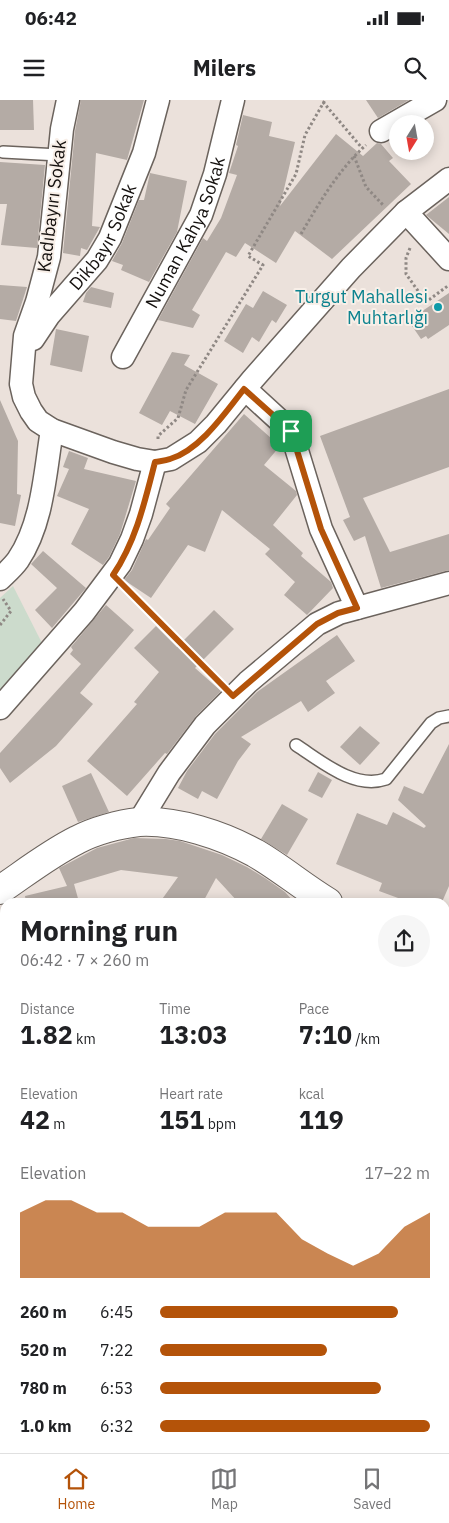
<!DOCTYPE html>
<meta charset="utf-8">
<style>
:root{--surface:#fff;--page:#f6f6f6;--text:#202124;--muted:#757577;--line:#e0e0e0;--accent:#b45309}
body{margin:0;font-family:"IBM Plex Sans",sans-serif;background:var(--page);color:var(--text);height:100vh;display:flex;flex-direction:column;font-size:19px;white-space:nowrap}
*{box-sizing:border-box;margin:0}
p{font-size:16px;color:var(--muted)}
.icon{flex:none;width:28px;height:28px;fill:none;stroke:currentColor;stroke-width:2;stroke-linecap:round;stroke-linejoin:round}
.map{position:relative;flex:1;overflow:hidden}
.drawer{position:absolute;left:0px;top:798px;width:450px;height:556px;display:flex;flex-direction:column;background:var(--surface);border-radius:15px 15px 0 0;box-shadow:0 2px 12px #0003}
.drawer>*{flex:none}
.needle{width:32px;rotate:191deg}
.buttons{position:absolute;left:389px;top:15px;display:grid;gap:10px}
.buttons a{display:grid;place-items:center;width:45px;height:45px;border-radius:50%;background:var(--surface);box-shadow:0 2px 12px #0003;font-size:25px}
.pin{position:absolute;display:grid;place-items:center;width:42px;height:42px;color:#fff;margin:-21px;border-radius:10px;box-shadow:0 2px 8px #0006}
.round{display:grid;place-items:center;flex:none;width:52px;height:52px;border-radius:26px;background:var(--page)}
.overview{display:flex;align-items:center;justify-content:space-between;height:85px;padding:0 20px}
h1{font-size:28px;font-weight:700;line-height:38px}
.figures{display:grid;grid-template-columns:repeat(3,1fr);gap:8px;height:85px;padding:5px 20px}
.figures div{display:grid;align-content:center}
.figures b{font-size:25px;font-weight:700}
.figures small{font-size:14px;font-weight:400}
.figures p{font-size:14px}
.chart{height:140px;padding:10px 20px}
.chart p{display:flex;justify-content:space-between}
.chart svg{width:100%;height:90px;margin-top:5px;fill:var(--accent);opacity:.7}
ul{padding:0 20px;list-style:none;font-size:16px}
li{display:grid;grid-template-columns:80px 60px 1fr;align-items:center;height:38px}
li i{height:12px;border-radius:6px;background:var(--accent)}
.status{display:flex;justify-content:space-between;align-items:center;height:35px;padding:0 25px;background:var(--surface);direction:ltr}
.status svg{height:14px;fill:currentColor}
header{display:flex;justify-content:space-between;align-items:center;height:65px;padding:0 20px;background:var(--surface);font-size:22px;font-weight:700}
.tabs{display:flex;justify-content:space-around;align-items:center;height:70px;border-top:1px solid var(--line);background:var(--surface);font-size:14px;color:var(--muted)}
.tabs a{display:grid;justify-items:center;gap:2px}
.tabs .selected{color:var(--accent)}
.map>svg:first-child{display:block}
.green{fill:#ccdbcc}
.building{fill:#b4aba5}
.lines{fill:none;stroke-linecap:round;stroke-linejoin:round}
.service-casing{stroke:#6b635d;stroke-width:14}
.minor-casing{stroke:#6b635d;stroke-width:25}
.secondary-casing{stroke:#6b635d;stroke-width:30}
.path{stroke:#8f8884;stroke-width:3;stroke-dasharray:2.5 2.5;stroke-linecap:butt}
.service{stroke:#fff;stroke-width:11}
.minor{stroke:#fff;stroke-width:22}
.secondary{stroke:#fff;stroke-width:28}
.route-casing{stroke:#fff;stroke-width:10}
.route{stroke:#b45309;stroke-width:6}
.culture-dot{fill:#0f9aa8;stroke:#f8efe8;stroke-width:2}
.labels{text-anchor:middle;stroke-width:4;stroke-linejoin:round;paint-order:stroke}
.street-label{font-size:18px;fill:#14100e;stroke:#f8efe8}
.culture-label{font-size:18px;fill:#0d838f;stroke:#f8efe8;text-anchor:end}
</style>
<div class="status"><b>06:42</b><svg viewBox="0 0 49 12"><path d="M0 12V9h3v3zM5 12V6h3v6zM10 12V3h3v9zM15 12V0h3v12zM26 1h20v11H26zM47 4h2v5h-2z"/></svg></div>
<header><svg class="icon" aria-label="menu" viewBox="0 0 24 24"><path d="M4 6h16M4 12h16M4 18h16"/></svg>Milers<svg class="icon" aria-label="search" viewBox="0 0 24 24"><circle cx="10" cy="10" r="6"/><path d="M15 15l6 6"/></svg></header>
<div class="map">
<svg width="449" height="1353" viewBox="0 0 449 1353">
<rect width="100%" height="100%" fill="#ebe1db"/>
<g class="green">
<path d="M13,486L44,547L0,595V498Z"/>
<path d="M0,1331L5,1335V1349H87L90,1353H0Z"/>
<path d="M140,1349H402L397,1353H132Z"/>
</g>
<g class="building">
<path d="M0,0H33L34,30H0Z"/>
<path d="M81,0H144L127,60L96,53L92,126L100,127L87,150L81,148L80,156L63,153L75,31Z"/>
<path d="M366,0H409L378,18Z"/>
<path d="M243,15L272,22L269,36L295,42L280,106L336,34L363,56L377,43L381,44L393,58L389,61L411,84L332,159L295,131L276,163L245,143L236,157L226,152L192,210L200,215L193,228L158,220L203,138L207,141L221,118L237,75L229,73L238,46L236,45Z"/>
<path d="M0,62L45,65L37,148L1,145L7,104H0Z"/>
<path d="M150,73L187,81L177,132L149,182L121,170L123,165L112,161L122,143L139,100H144Z"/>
<path d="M449,97V134L426,115Z"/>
<path d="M0,185L27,187L16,221L0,219Z"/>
<path d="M91,187L114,193L111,208L83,202L86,193Z"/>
<path d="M263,191L287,205L276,223L272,220L259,242L252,237L243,253L224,241L246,204L253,208Z"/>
<path d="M449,193V225L428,239L426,236L421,239L410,223L413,220L412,218Z"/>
<path d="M56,229L89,236L82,272L50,265Z"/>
<path d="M172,252L190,255L184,265L218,284L195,324L170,311L162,325L139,313Z"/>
<path d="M449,289V367L363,398L390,452L449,434V470L381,488L365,436L354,441L343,420L350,417L320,336Z"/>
<path d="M0,300L18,341L17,394L21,395L15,426L0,423Z"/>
<path d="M244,314L280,346L264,365L296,391L297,395L273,425L303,453L301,456L331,482L333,488L307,515L284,495L295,482L265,454L270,449L222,410L205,452L188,445L151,498L124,480L132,470L146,439L148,440L170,408L166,404Z"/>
<path d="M69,351L88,358L84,369L136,381L120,434L109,457L103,465L71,444L89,409L57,396L69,369L63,367Z"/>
<path d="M43,451L86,488L52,528L35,510L57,488L31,464Z"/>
<path d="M106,505L134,530L80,593L93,604L56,646L10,683L0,668V653L81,564L70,554L73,550L71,547Z"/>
<path d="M214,510L234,529L195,568L221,591L196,616L167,654L165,653L127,696L87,661L137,604L134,602L159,572L134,548L156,526L177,547Z"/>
<path d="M337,535L355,561L326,581L335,593L308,612L301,601L241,637L251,644L238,661L217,699L202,691L198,699L178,688L187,671L215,634L257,592Z"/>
<path d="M360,626L380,643L360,665L340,647Z"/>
<path d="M449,644V786L442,802H409L379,791L382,783L336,764L357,713L387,725L393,712L424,728L426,726L398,700L404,686L423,694Z"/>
<path d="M318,672L332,680L322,698L308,691Z"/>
<path d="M91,673L109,712L78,722L62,686Z"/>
<path d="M282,704L308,719L287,755L261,739Z"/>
<path d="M134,738L166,739L180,741L222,755L247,767L265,778L285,792L294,802H238L216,778L203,802H160L178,777L121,770L74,784L79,802H26L25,796L67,786L59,768L65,765L97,748Z"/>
</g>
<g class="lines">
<g class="service-casing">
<g id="service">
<path d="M3,52L59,55"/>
<path d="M296,645C321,661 354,690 386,679L431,623L439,618L449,616"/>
</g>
</g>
<g class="minor-casing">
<g id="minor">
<path d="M68,0L62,29L49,157L37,202L25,236L21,284L24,297L31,311L38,321L52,330L113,352L137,359L155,362L171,359L198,342L216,324L253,279L351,168L406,112L449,79"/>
<path d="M381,31L435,0"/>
<path d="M406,112L449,159"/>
<path id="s1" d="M33,239L49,215L97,160L110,138L144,53L158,0"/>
<path id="s2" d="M123,257L201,115L215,74L233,0"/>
<path d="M245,289L291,331L321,429L357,508"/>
<path d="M0,479C6,473 13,467 18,460C43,423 45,372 52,330"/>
<path d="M0,608L84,512L120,464L132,439L141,414L155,362"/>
<path d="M139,722L169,673L205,625L248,582L317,524L339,513L449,483"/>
<path d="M0,905L5,903"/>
<path d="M0,989L5,976"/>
<path d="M0,1175L5,1170"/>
<path d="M0,1323L5,1326"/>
<path d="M438,1353L443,1349"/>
</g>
</g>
<g class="secondary-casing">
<g id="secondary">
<path d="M0,790C25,773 49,754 77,740C94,731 119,724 139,722C177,720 222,735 255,753C281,768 303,787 328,802"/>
<path d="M445,842L449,839"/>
<path d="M104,1353L112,1349"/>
</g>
</g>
<g class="path">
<path d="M323,2L362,48"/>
<path d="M354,56L366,87L384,106"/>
<path d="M301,134C319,103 339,69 366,45"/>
<path d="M410,148L406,158V174L426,202L449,185"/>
<path d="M158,339V336L178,318L186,290L263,165L248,156L296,74L305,35L325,0"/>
<path d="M128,489L218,581"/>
<path d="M0,525L11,511L3,499"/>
<path d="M445,1296L449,1297"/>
</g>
<use href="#service" class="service"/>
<use href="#minor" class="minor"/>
<use href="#secondary" class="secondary"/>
</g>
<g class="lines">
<g class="route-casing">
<path id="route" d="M244,289L291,331L321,429L357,508L338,513L317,524L233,596L113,475C136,441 145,401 155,362C160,361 165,361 170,359C200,350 225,313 244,289Z"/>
</g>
<use href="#route" class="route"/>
</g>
<circle class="culture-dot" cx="438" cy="207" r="5"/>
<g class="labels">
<g class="street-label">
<text transform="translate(52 106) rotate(-83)" y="6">Kadıbayırı Sokak</text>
<text dy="6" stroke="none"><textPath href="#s2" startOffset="140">Numan Kahya Sokak</textPath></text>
<text dy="6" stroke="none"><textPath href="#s1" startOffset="125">Dikbayır Sokak</textPath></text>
</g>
<g class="culture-label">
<text x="428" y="203">Turgut Mahallesi<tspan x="428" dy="21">Muhtarlığı</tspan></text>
</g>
</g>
</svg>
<div class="buttons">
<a><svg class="needle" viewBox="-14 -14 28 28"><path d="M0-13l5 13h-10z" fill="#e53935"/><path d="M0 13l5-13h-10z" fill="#757577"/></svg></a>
</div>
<div class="pin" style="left:291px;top:331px;background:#1e9e55"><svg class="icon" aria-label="arrive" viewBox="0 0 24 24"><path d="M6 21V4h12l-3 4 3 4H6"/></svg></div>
<section class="drawer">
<div class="overview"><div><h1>Morning run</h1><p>06:42 · 7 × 260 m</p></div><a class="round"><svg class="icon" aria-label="share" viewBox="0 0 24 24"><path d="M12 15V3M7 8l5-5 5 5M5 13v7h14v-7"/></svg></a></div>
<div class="figures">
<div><p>Distance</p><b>1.82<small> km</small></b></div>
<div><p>Time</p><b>13:03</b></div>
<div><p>Pace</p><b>7:10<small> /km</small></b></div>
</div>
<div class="figures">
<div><p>Elevation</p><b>42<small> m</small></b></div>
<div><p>Heart rate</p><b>151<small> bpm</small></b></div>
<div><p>kcal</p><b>119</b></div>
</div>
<div class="chart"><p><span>Elevation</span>17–22 m</p>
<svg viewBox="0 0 160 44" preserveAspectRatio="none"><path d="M0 44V12L10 6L20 6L30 12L40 12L50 19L60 19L70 19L80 12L90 12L100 12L110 25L120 32L130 38L140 32L150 19L160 12V44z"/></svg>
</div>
<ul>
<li><b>260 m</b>6:45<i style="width:88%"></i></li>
<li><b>520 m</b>7:22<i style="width:62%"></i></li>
<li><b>780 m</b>6:53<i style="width:82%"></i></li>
<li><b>1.0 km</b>6:32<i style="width:100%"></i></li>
</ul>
</section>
</div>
<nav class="tabs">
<a class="selected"><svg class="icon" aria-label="home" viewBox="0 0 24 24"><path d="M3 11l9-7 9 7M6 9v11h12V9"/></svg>Home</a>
<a><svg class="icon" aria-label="map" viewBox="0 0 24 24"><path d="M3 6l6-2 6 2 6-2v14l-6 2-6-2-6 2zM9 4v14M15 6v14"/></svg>Map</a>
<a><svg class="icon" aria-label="saved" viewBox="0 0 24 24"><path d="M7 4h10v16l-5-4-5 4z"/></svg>Saved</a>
</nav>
